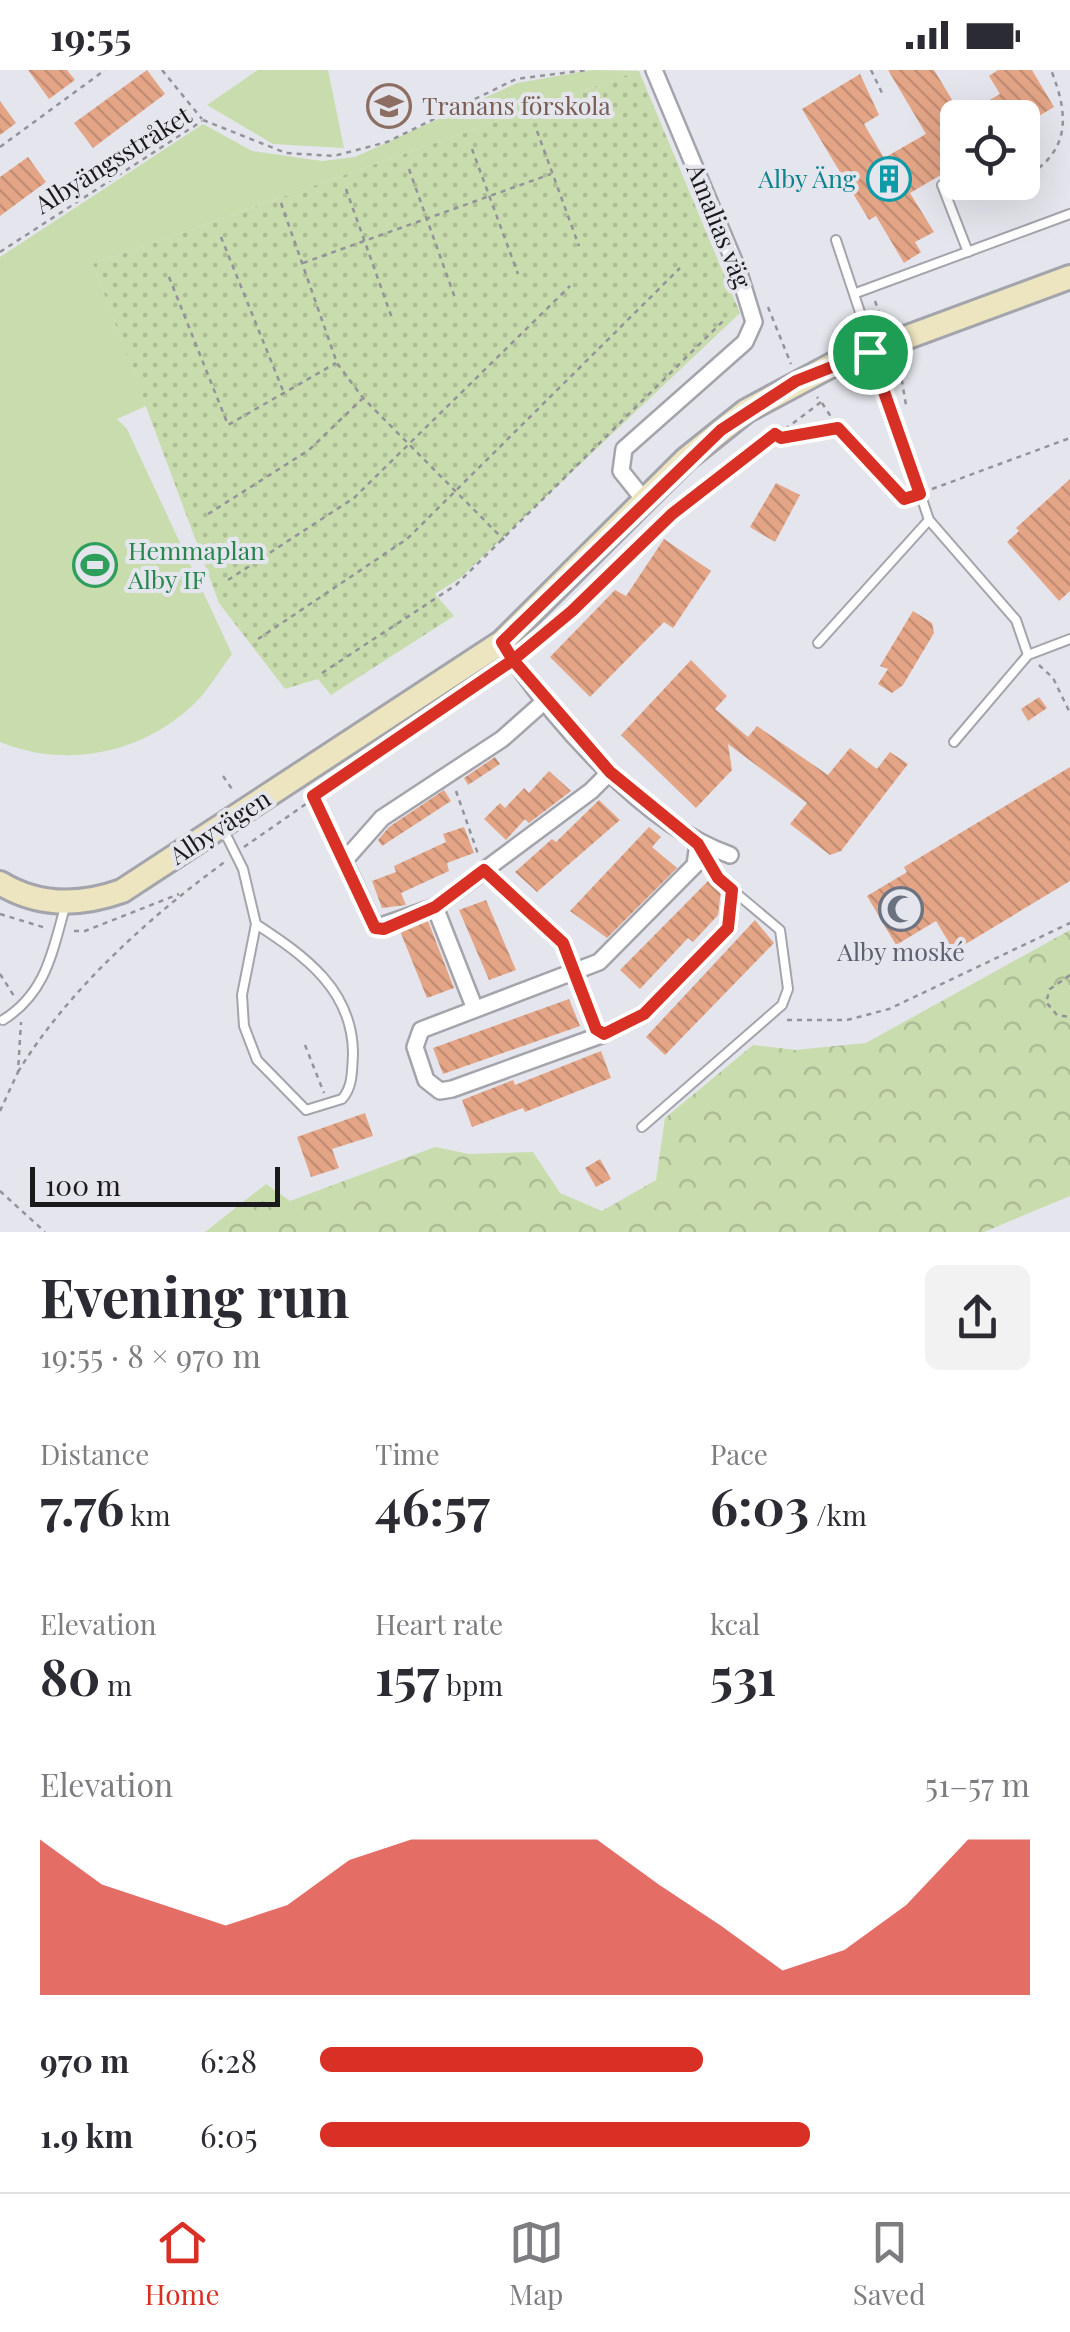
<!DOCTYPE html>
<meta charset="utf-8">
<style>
:root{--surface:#fff;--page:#f2f2f3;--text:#2b2b33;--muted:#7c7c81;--line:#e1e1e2;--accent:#d93025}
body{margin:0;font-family:"Playfair Display",serif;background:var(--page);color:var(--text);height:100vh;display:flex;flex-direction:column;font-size:38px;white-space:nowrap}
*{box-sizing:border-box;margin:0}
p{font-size:32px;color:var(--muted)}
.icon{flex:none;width:55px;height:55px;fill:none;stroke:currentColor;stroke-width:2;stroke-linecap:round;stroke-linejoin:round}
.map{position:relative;height:1162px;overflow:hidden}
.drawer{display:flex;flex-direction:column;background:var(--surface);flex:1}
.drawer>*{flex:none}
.fabs{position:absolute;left:940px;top:30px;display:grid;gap:20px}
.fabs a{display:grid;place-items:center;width:100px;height:100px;border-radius:15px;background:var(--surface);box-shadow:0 10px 40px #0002;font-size:50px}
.scale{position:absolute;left:30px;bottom:25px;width:250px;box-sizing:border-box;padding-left:10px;border:5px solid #1a1a1d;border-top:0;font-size:28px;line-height:35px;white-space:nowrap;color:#1a1a1d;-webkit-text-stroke:8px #e5e6ed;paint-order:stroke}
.pin{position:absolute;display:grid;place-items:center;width:85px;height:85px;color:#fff;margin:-42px;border:5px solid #fff;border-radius:50%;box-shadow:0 2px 10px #0007}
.round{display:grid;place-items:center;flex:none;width:105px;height:105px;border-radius:15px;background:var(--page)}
.summary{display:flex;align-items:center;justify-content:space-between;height:170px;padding:0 40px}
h1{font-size:55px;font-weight:700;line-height:75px}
.figures{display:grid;grid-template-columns:repeat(3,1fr);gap:15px;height:170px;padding:10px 40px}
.figures div{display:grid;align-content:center}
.figures b{font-size:50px;font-weight:700}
.figures small{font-size:28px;font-weight:400}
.figures p{font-size:28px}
.chart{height:280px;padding:20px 40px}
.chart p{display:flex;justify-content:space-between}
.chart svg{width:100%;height:180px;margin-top:10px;fill:var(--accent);opacity:.7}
ul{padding:0 40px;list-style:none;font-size:32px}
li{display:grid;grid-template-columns:160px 120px 1fr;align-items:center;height:75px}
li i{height:25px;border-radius:12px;background:var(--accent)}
.status{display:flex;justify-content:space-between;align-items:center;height:70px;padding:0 50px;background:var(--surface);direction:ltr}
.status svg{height:28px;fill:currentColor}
.tab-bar{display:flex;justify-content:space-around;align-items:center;height:140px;border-top:2px solid var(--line);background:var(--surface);font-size:28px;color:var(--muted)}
.tab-bar a{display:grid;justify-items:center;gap:5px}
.tab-bar .selected{color:var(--accent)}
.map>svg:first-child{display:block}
.grass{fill:#c9dcad}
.forest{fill:url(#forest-crowns)}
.park{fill:url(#park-dots)}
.building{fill:url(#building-back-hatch)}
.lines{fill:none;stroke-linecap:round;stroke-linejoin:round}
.lane-casing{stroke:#a4a5ac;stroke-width:12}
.street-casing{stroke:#a4a5ac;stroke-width:20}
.secondary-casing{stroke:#a4a5ac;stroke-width:28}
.path{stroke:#939399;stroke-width:2.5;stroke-dasharray:5 5;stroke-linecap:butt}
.lane{stroke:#fff;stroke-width:8}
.street{stroke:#fff;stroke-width:15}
.secondary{stroke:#ede4c0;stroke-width:22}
.route-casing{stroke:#fff;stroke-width:20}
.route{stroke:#d93025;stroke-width:12}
.labels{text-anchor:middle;stroke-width:8;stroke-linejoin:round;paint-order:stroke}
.education-label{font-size:25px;fill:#785e54;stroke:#e5e6ed;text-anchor:start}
.street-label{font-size:25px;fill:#1a1a1d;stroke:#e5e6ed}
.culture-label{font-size:25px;fill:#0d838f;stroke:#e5e6ed;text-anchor:end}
.leisure-label{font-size:25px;fill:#27864d;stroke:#e5e6ed;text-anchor:start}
.worship-label{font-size:25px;fill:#5b616d;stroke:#e5e6ed}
</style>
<div class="status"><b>19:55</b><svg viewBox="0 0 49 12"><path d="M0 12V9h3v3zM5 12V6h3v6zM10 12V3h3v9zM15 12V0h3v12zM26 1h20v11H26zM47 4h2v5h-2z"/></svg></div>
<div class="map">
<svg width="1070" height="1162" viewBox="0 0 1070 1162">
<defs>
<pattern id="forest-crowns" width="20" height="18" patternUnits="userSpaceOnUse" patternTransform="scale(2.5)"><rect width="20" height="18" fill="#c9dcad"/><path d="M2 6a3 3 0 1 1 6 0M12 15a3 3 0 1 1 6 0" fill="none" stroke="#acbc94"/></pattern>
<pattern id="park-dots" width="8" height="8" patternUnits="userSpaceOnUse" patternTransform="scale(2.5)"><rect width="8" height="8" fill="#c9dcad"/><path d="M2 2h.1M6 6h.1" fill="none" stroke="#acbc94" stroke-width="1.8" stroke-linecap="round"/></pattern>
<pattern id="building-back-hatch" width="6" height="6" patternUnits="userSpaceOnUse" patternTransform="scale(2.5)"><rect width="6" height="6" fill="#e4a587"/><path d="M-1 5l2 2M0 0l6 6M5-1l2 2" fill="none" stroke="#c38d74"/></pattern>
</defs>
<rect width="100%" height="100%" fill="#e5e6ed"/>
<g class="grass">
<path d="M258,0H328L344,78L273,74L207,35Z"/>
<path d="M592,0L639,1L93,194L146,336L117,349L127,359L232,584C220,600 209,619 195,633C143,684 66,699 0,672V187L203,54L252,81L322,91L355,87L517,13Z"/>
</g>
<path class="forest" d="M1070,860V1126L984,1162H205L266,1114L290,1131L435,1077L469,1084L533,1082L560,1123L602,1141L656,1110L665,1048L753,975L795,980L866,973Z"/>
<path class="park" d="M639,1L740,243L460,508L435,524L454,546L331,625L318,609L285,619L219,533L93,194Z"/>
<g class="building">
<path d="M28,0H67L75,10L49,29Z"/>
<path d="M147,0L165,24L93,78L74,53Z"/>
<path d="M888,0H934L962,46L1000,24L989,6L998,0H1032L1054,37L1022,56V48H958V95L910,123L934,162L915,172L921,182L904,193L876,146L869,150L802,39L860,4L879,45L864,54L884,88L926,64Z"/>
<path d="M0,31L16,53L0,65Z"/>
<path d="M28,87L46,112L0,146V107Z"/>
<path d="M1070,409V521L1059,531L1007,472L1019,461L1016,458Z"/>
<path d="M776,413L800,425L775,472L750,457Z"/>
<path d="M664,469L711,501L673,558L664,552L590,627L550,587L615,520L626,526Z"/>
<path d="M913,541L932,553L934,563L903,615L892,623L878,614L888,599L880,596Z"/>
<path d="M691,590L727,626L715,639L748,667L757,656L828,705L850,678L877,699L890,682L908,694L841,781L830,785L790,754L807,733L728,674L732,700L696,738L621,665Z"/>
<path d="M1039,627L1047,638L1028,651L1021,639Z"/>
<path d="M495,687L500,694L468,715L464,708Z"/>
<path d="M1070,697V811L954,881L936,851L896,875L867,826L907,802L904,797Z"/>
<path d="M549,701L571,721L529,753L525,749L506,770L484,749L500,733L505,738L524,718L529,723Z"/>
<path d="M444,720L451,731L382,776L378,770L389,757Z"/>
<path d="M599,730L620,750L537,822L515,802L552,769L556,772Z"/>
<path d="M464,757L474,783L447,793L449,801L401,823L406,835L382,838L372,811L396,802L394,796L446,772L443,764Z"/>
<path d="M649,757L661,767L652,777L677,798L607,868L570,841Z"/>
<path d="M709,810L721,820L718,845L693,872L688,868L640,919L620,900Z"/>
<path d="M486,830L516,900L489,910L459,840Z"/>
<path d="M755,850L774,873L665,985L646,967Z"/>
<path d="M428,851L454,918L427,928L400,861Z"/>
<path d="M569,929L580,956L443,1004L433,978Z"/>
<path d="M601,981L611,1008L525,1042L523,1038L472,1057L462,1030L513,1010L515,1015Z"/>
<path d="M365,1043L373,1066L332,1079L339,1098L311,1107L297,1067Z"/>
<path d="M600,1089L611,1109L596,1117L585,1098Z"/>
</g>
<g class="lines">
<g class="lane-casing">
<g id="lane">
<path d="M942,115L968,182"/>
<path d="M836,170L929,450L1016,550L1028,585"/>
<path d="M856,223L1070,144"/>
<path d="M818,573L929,450"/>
<path d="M954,672L1028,585L1070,569"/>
<path d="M222,757L243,799L256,854L242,925L244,956L257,990L306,1040L342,1029C353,1017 352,1000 353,984C353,920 305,886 256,854"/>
<path d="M3,950C46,923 52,883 65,837"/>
<path d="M642,1057L782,935L788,919L780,860L718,808L701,778"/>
</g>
</g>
<g class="street-casing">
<g id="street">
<path d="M645,431L621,401L624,379L745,272L754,252L739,203L654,0"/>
<path d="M502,572C551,648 644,755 730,785"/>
<path d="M546,630L502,669L382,748L344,791L375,858L435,837L591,721L610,702"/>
<path d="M698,774L695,795L599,892L421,960L415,977L426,1010L440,1021L452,1019L604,964L644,944L728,858L732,820"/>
<path d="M435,837L475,939"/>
</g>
</g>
<g class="secondary-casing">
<path id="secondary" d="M0,813C39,837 80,836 122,821L502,572L686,389L746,341L832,295L1070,207"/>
</g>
<g class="path">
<path d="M162,0L202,49"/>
<path d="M871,0L883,25"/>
<path d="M203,50L286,83L334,86L387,72L516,9L587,0"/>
<path d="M537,61L579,176"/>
<path d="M0,77L105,0"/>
<path d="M472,79L518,204"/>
<path d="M409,99L455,228"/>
<path d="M1022,109C1070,83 1070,47 1051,0"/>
<path d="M346,119L393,251"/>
<path d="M958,125L1015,112"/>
<path d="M281,133L337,293L363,328L504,470"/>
<path d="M221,167L284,323"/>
<path d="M0,182L202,51"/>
<path d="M303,193L551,104"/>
<path d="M169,207L228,355L336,293"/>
<path d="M875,231L882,250L888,253"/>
<path d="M768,237L791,294"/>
<path d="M905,291L900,300L906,335"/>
<path d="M822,333L837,356"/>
<path d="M777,365L781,368L838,359L904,429L910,427"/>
<path d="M932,419L1070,368"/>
<path d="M208,444L309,380L362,329"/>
<path d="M228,510L354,428L570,216"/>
<path d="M258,569L407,469L680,198"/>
<path d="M526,579L673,444L821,332L817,327"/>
<path d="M1039,595L1053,608L1070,643"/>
<path d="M322,603L456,515L726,248"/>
<path d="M223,706L234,722"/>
<path d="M456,721L478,784"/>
<path d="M313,726L337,776"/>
<path d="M244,777L500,599"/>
<path d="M495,811L563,873L568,887"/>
<path d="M0,844L46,858"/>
<path d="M74,861H85L179,824"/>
<path d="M0,904L14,926"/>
<path d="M1070,905L1050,919L1046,932L1057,945L1070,947"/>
<path d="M580,918L593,952"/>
<path d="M787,950H847L889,939L1070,853"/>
<path d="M305,975L324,1023"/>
<path d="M18,1002C67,921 149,847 226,791"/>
<path d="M0,1041L18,1002L21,952"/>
<path d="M0,1121L45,1162"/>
</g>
<use href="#lane" class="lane"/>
<use href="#street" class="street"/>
<use href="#secondary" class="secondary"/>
</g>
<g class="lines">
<g class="route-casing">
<path id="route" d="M870,282L796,311L721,360L502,572L513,590L313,726L375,858L384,859L435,837L484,800L563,873L596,959L604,964L644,944L728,858L732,820L718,808L698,774L610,702L513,590L572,541L672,444L775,364L781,368L838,358L904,429L920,424L870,282"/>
</g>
<use href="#route" class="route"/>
</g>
<defs>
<g id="school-ring" transform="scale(2.25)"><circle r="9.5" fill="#e5e6ed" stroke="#8d6e63" stroke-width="1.5"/><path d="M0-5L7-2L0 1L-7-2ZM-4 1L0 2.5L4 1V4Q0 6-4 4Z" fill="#8d6e63"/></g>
<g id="building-ring" transform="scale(2.25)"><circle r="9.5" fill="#e5e6ed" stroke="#0f9aa8" stroke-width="1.5"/><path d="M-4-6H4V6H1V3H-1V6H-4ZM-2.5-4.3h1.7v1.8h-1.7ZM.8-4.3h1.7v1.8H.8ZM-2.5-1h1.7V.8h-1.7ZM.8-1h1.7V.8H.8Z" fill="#0f9aa8"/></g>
<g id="stadium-ring" transform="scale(2.25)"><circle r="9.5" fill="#e5e6ed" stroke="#2e9e5b" stroke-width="1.5"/><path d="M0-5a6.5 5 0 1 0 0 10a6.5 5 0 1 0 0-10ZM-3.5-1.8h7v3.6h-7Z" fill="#2e9e5b"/></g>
<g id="mosque-ring" transform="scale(2.25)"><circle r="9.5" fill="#e5e6ed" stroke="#6b7280" stroke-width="1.5"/><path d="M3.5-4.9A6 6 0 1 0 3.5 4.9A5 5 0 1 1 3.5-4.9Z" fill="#6b7280"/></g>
</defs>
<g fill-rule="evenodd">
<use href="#school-ring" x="389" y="36"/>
<use href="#building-ring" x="889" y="109"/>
<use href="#stadium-ring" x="95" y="495"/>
<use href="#mosque-ring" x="901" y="839"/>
</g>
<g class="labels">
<g class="education-label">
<text x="422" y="45">Tranans förskola</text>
</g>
<g class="street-label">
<text transform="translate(113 90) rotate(-32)" y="9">Albyängsstråket</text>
<text transform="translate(719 156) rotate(68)" y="9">Amalias väg</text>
<text transform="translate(220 757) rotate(-33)" y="9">Albyvägen</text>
</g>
<g class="culture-label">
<text x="856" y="118">Alby Äng</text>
</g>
<g class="leisure-label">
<text x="128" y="490">Hemmaplan<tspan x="128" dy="29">Alby IF</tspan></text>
</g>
<g class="worship-label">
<text x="901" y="891">Alby moské</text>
</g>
</g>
</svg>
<div class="fabs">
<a><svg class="icon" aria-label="locate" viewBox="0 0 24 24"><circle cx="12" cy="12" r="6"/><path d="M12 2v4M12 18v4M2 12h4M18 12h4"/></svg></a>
</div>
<div class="scale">100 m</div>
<div class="pin" style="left:870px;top:282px;background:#1e9e55"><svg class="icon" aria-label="arrive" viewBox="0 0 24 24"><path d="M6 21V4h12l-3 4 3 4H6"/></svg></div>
</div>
<section class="drawer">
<div class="summary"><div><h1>Evening run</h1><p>19:55 · 8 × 970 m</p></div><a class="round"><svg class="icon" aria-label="share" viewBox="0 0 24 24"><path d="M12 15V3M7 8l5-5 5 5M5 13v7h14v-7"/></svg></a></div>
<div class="figures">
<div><p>Distance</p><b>7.76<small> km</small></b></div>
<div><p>Time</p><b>46:57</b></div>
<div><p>Pace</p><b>6:03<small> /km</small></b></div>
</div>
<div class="figures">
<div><p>Elevation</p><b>80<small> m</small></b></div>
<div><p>Heart rate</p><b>157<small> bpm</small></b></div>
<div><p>kcal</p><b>531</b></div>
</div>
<div class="chart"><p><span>Elevation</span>51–57 m</p>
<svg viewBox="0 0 160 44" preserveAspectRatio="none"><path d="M0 44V6L10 17L20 22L30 27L40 22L50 11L60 6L70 6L80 6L90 6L100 17L110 27L120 38L130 33L140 22L150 6L160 6V44z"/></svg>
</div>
<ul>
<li><b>970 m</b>6:28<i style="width:54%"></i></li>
<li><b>1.9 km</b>6:05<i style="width:69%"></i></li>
</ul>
</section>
<nav class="tab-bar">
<a class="selected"><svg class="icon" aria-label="home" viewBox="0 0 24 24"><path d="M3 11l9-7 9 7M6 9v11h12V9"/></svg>Home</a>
<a><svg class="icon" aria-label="map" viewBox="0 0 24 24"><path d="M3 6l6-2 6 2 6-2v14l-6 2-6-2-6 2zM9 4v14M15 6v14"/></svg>Map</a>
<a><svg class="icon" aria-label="saved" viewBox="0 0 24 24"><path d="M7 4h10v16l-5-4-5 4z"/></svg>Saved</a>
</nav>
